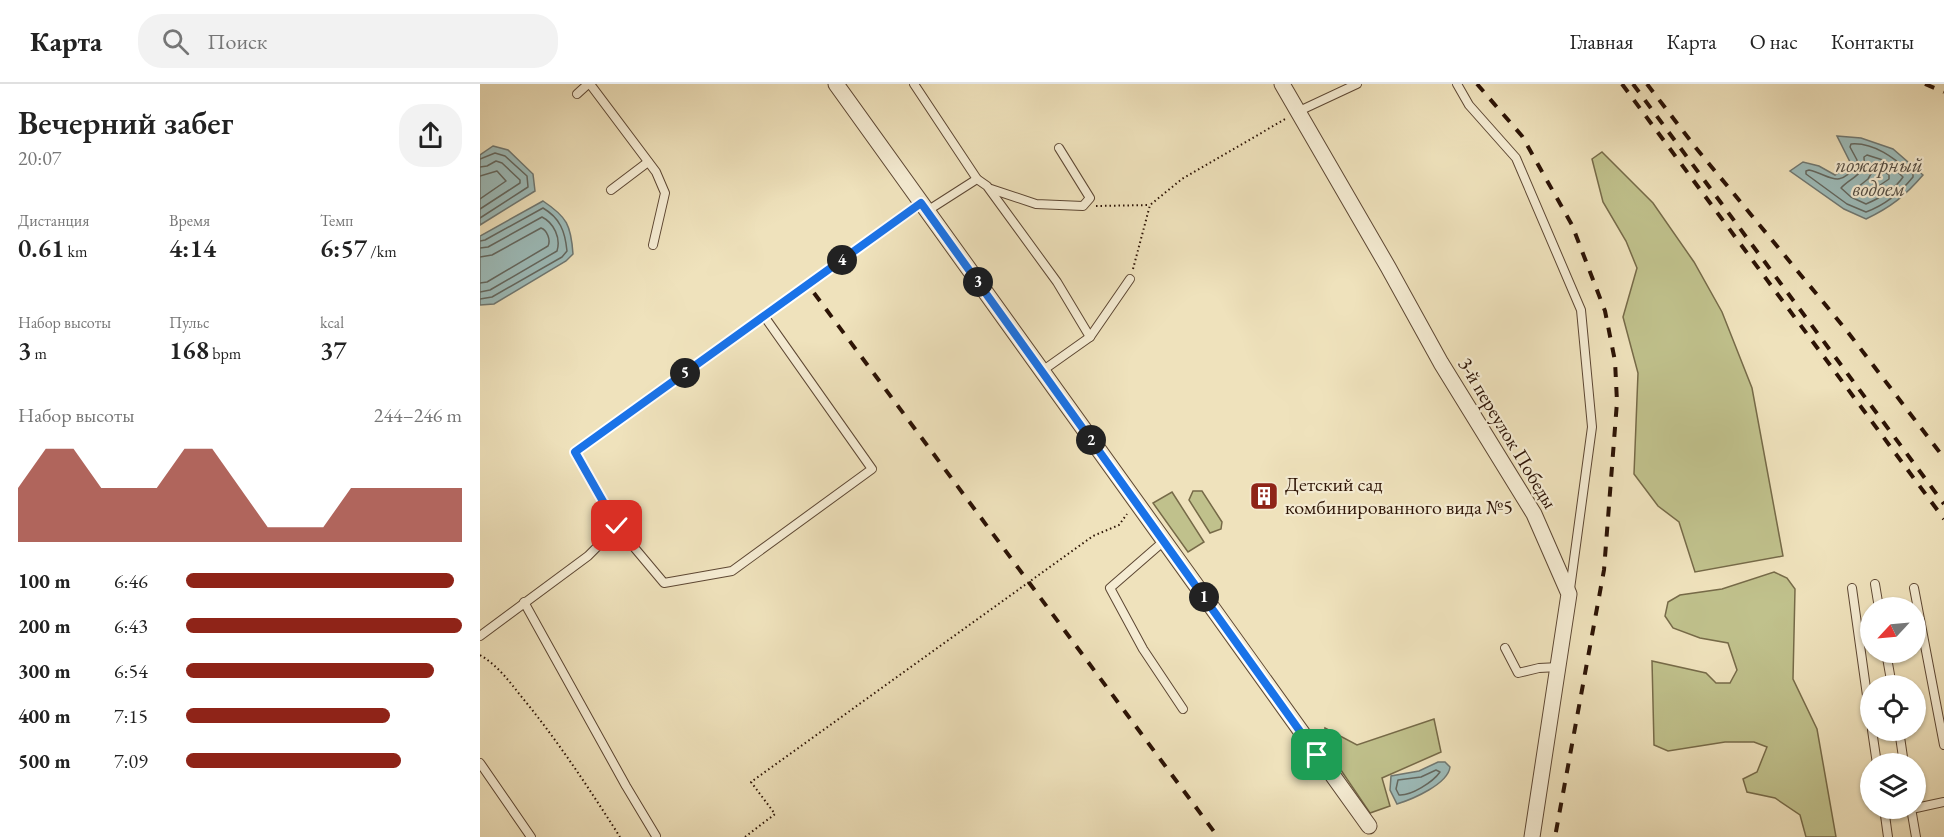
<!DOCTYPE html>
<html lang="ru">
<meta charset="utf-8">
<style>
:root{--surface:#fff;--page:#f2f2f2;--text:#222;--muted:#767676;--line:#e0e0e0;--accent:#8f2418}
body{margin:0;font-family:"EB Garamond",serif;background:var(--page);color:var(--text);height:100vh;display:flex;flex-direction:column;font-size:22px;white-space:nowrap}
*{box-sizing:border-box;margin:0}
p{font-size:20px;color:var(--muted)}
.icon{flex:none;width:33px;height:33px;fill:none;stroke:currentColor;stroke-width:2;stroke-linecap:round;stroke-linejoin:round}
.map{position:relative;flex:1;overflow:hidden}
.drawer{display:flex;flex-direction:column;background:var(--surface);width:480px}
.drawer>*{flex:none}
.needle{width:39px;rotate:244deg}
.buttons{position:absolute;left:1380px;top:513px;display:grid;gap:12px}
.buttons a{display:grid;place-items:center;width:66px;height:66px;border-radius:50%;background:var(--surface);box-shadow:0 2px 4px #0004;font-size:30px}
.pin{position:absolute;display:grid;place-items:center;width:51px;height:51px;color:#fff;margin:-26px;border-radius:12px;box-shadow:0 3px 9px #0006}
.km{position:absolute;width:30px;height:30px;margin:-15px;border-radius:50%;background:#222;color:#fff;font-size:16px;line-height:30px;text-align:center}
.round{display:grid;place-items:center;flex:none;width:63px;height:63px;border-radius:24px;background:var(--page)}
.headline{display:flex;align-items:center;justify-content:space-between;height:102px;padding:0 18px}
h1{font-size:33px;font-weight:600;line-height:45px}
.metrics{display:grid;grid-template-columns:repeat(3,1fr);gap:9px;height:102px;padding:6px 18px}
.metrics div{display:grid;align-content:center}
.metrics b{font-size:26px;font-weight:600}
.metrics small{font-size:16px;font-weight:400}
.metrics p{font-size:16px}
.chart{height:168px;padding:12px 18px}
.chart p{display:flex;justify-content:space-between}
.chart svg{width:100%;height:108px;margin-top:6px;fill:var(--accent);opacity:.7}
ul{padding:0 18px;list-style:none;font-size:20px}
li{display:grid;grid-template-columns:96px 72px 1fr;align-items:center;height:45px}
li i{height:15px;border-radius:8px;background:var(--accent)}
header{display:flex;align-items:center;gap:36px;box-sizing:border-box;height:84px;padding:0 30px;background:var(--surface);border-bottom:2px solid var(--line)}
header strong{font-size:28px}
nav{display:flex;gap:33px;margin-inline-start:auto;font-size:21px}
.search{width:420px;height:54px;background:var(--page);display:flex;align-items:center;gap:15px;box-sizing:border-box;padding:0 21px;border-radius:24px;color:var(--muted);font-size:22px}
main{display:flex;flex:1;min-height:0}
.map>svg:first-child{display:block}
.green{fill:#c0c18c;stroke:#766a48;stroke-width:1.5}
.water{fill:#9dbcba;stroke:#707872;stroke-width:1.5}
.lines{fill:none;stroke-linecap:round;stroke-linejoin:round}
.shore{stroke:#646860;stroke-width:1.5}
.lane-casing{stroke:#5d4733;stroke-width:10}
.street-casing{stroke:#5d4733;stroke-width:17}
.path{stroke:#2c1305;stroke-width:2;stroke-dasharray:1.5 3;stroke-linecap:butt}
.lane{stroke:#f5ecd3;stroke-width:8}
.street{stroke:#f5ecd3;stroke-width:15}
.rail{stroke:#2c1305;stroke-width:4;stroke-dasharray:10 10;stroke-linecap:butt}
.route-casing{stroke:#fff;stroke-width:12}
.route{stroke:#1a73e8;stroke-width:8}
.labels{text-anchor:middle;stroke-width:4.5;stroke-linejoin:round;paint-order:stroke}
.street-label{font-size:20px;fill:#2c1305;stroke:#f5ecd3}
.poi-label{font-size:20px;fill:#2c1305;stroke:#f5ecd3;text-anchor:start}
.water-label{font-size:21px;font-style:italic;fill:#544e44;stroke:#f5ecd3}
</style>
<header>
<strong>Карта</strong>
<div class="search"><svg class="icon" aria-label="search" viewBox="0 0 24 24"><circle cx="10" cy="10" r="6"/><path d="M15 15l6 6"/></svg>Поиск</div>
<nav><a>Главная</a><a>Карта</a><a>О нас</a><a>Контакты</a></nav>
</header>
<main>
<section class="drawer">
<div class="headline"><div><h1>Вечерний забег</h1><p>20:07</p></div><a class="round"><svg class="icon" aria-label="share" viewBox="0 0 24 24"><path d="M12 15V3M7 8l5-5 5 5M5 13v7h14v-7"/></svg></a></div>
<div class="metrics">
<div><p>Дистанция</p><b>0.61<small> km</small></b></div>
<div><p>Время</p><b>4:14</b></div>
<div><p>Темп</p><b>6:57<small> /km</small></b></div>
</div>
<div class="metrics">
<div><p>Набор высоты</p><b>3<small> m</small></b></div>
<div><p>Пульс</p><b>168<small> bpm</small></b></div>
<div><p>kcal</p><b>37</b></div>
</div>
<div class="chart"><p><span>Набор высоты</span>244–246 m</p>
<svg viewBox="0 0 160 44" preserveAspectRatio="none"><path d="M0 44V22L10 6L20 6L30 22L40 22L50 22L60 6L70 6L80 22L90 38L100 38L110 38L120 22L130 22L140 22L150 22L160 22V44z"/></svg>
</div>
<ul>
<li><b>100 m</b>6:46<i style="width:97%"></i></li>
<li><b>200 m</b>6:43<i style="width:100%"></i></li>
<li><b>300 m</b>6:54<i style="width:90%"></i></li>
<li><b>400 m</b>7:15<i style="width:74%"></i></li>
<li><b>500 m</b>7:09<i style="width:78%"></i></li>
</ul>
</section>
<div class="map">
<svg width="1464" height="753" viewBox="0 0 1464 753">
<rect width="100%" height="100%" fill="#efe2bc"/>
<filter id="stains"><feTurbulence type="fractalNoise" baseFrequency=".00333" numOctaves="4"/><feColorMatrix values="0 0 0 0 .2 0 0 0 0 .09 0 0 0 0 .02 0 0 0 .5 -.17"/></filter>
<radialGradient id="worn" r=".72"><stop offset=".6" stop-color="#630" stop-opacity="0"/><stop offset="1" stop-color="#630" stop-opacity=".3"/></radialGradient>
<g class="green">
<path d="M1122,68L1173,119L1214,178L1242,228L1272,304L1303,472L1215,488L1199,438L1178,422L1154,390L1158,289L1143,233L1157,184L1146,157L1123,118L1112,75Z"/>
<path d="M713,407H722L742,438L741,445L730,449L709,416Z"/>
<path d="M692,408L724,458L708,468L673,419Z"/>
<path d="M1294,488L1307,494L1315,505L1313,595L1337,645L1356,753H1326L1320,731L1295,714L1267,708L1263,695L1277,688L1287,663L1274,658H1245L1188,667L1174,661L1172,577L1226,589L1236,599H1250L1257,586L1248,559L1220,554L1193,544L1185,532L1188,518L1200,511L1242,505Z"/>
<path d="M954,635L961,668L902,694L910,722L890,729L844,661L845,644L877,661Z"/>
</g>
<g class="water">
<path d="M1357,52L1381,54L1413,65L1443,91C1425,112 1411,123 1386,135L1364,125L1310,87L1323,78L1339,82L1355,91L1371,80Z"/>
<path d="M13,62L28,66L53,90L55,107L0,141V71Z"/>
<path d="M63,117C87,133 91,141 93,170L86,177L14,220L0,221V152Z"/>
<path d="M958,678H965L970,683C968,700 933,715 917,720L910,706L911,692L939,687Z"/>
</g>
<g class="lines">
<g class="shore">
<path d="M1371,60C1395,58 1416,76 1433,90V93C1420,109 1405,121 1386,128L1367,120L1326,90V87L1329,86C1351,91 1357,106 1377,81V76L1370,63Z"/>
<path d="M1387,71L1406,77L1423,93C1415,105 1400,114 1386,120L1371,113L1361,104C1371,93 1386,91 1384,73Z"/>
<path d="M0,75L15,69L25,72L47,92L48,103L0,134"/>
<path d="M0,83L7,82L16,77L22,79L40,96V99L0,125"/>
<path d="M1395,83L1401,85L1409,91V95L1387,110L1378,107V103L1388,95Z"/>
<path d="M0,92L17,87L26,97L0,115"/>
<path d="M0,157L5,156L63,124C80,134 85,147 87,167L82,173L12,213L0,215"/>
<path d="M0,164L8,163L62,133C74,139 81,154 77,167L10,206L0,208"/>
<path d="M0,173L12,171L61,144C67,146 71,156 68,162L7,198L0,199"/>
<path d="M956,686L960,688C953,698 931,712 919,711L916,705L918,696L941,693Z"/>
</g>
<g class="lane-casing">
<g id="lane">
<path d="M110,0L176,88L185,109L173,161"/>
<path d="M434,0L497,95"/>
<path d="M977,0L989,21L1036,74L1101,226L1112,343L1090,505"/>
<path d="M97,10L108,0"/>
<path d="M817,28L877,0"/>
<path d="M511,105L556,120L603,122L610,114L579,64"/>
<path d="M131,106L168,78"/>
<path d="M447,127L497,95L507,102L577,198L610,253"/>
<path d="M562,287L610,253L650,195"/>
<path d="M137,443L184,499L252,487L392,385L284,232"/>
<path d="M684,457L630,504L663,565L703,625"/>
<path d="M1395,500L1399,524"/>
<path d="M1372,504L1390,633"/>
<path d="M1434,504L1464,661"/>
<path d="M44,518L146,702L176,752"/>
<path d="M0,552L108,472L137,443L95,368L441,119"/>
<path d="M1025,564L1038,589L1059,584L1079,583"/>
<path d="M1406,568L1412,602"/>
<path d="M1392,646L1397,680"/>
<path d="M1419,646L1424,680"/>
<path d="M0,679L51,753"/>
<path d="M1404,724L1408,753"/>
<path d="M1431,724L1436,753"/>
<path d="M1436,724L1464,718"/>
<path d="M1404,729L1431,724"/>
</g>
</g>
<g class="street-casing">
<g id="street">
<path d="M356,0L889,742"/>
<path d="M802,0L908,183L961,279L1054,430L1089,510L1052,753"/>
</g>
</g>
<g class="path">
<path d="M616,122L670,121"/>
<path d="M653,185L670,121L702,95L807,34"/>
<path d="M0,571C19,582 31,600 45,617C80,660 110,706 140,753"/>
<path d="M265,753L295,730L271,698L613,452L639,441L647,430"/>
</g>
<use href="#lane" class="lane"/>
<use href="#street" class="street"/>
<g class="rail">
<path d="M997,0L1042,52L1092,141L1125,227L1135,277L1137,318L1124,486L1075,753"/>
<path d="M1142,0L1464,435"/>
<path d="M1153,0L1464,420"/>
<path d="M1167,0L1216,64L1367,247L1464,374"/>
<path d="M1445,0L1464,8"/>
<path d="M334,209L738,753"/>
</g>
</g>
<g class="lines">
<g class="route-casing">
<path id="route" d="M137,442L95,368L441,119L837,671"/>
</g>
<use href="#route" class="route"/>
</g>
<defs>
<g id="building-square" transform="scale(1.5)"><rect x="-9" y="-9" width="18" height="18" rx="4" fill="#8f2418" stroke="#f5ecd3"/><path d="M-4-6H4V6H1V3H-1V6H-4ZM-2.5-4.3h1.7v1.8h-1.7ZM.8-4.3h1.7v1.8H.8ZM-2.5-1h1.7V.8h-1.7ZM.8-1h1.7V.8H.8Z" fill="#fff"/></g>
</defs>
<g fill-rule="evenodd">
<use href="#building-square" x="784" y="412"/>
</g>
<g class="labels">
<g class="street-label">
<text transform="translate(1028 349) rotate(59)" y="7">3-й переулок Победы</text>
</g>
<g class="poi-label">
<text x="805" y="407">Детский сад<tspan x="805" dy="23">комбинированного вида №5</tspan></text>
</g>
<g class="water-label">
<text x="1399" y="88">пожарный<tspan x="1399" dy="24">водоем</tspan></text>
</g>
</g>
<rect width="100%" height="100%" filter="url(#stains)"/>
<rect width="100%" height="100%" fill="url(#worn)"/>
</svg>
<div class="buttons">
<a><svg class="needle" viewBox="-14 -14 28 28"><path d="M0-13l5 13h-10z" fill="#e53935"/><path d="M0 13l5-13h-10z" fill="#767676"/></svg></a>
<a><svg class="icon" aria-label="locate" viewBox="0 0 24 24"><circle cx="12" cy="12" r="6"/><path d="M12 2v4M12 18v4M2 12h4M18 12h4"/></svg></a>
<a><svg class="icon" aria-label="layers" viewBox="0 0 24 24"><path d="M12 4l9 5-9 5-9-5zM3 14l9 5 9-5"/></svg></a>
</div>
<div class="pin" style="left:837px;top:671px;background:#1e9e55"><svg class="icon" aria-label="arrive" viewBox="0 0 24 24"><path d="M6 21V4h12l-3 4 3 4H6"/></svg></div>
<div class="pin" style="left:137px;top:442px;background:#d93025"><svg class="icon" aria-label="check" viewBox="0 0 24 24"><path d="M5 12l5 5 9-10"/></svg></div>
<b class="km" style="left:724px;top:513px">1</b>
<b class="km" style="left:611px;top:356px">2</b>
<b class="km" style="left:498px;top:198px">3</b>
<b class="km" style="left:362px;top:176px">4</b>
<b class="km" style="left:205px;top:289px">5</b>
</div>
</main>
